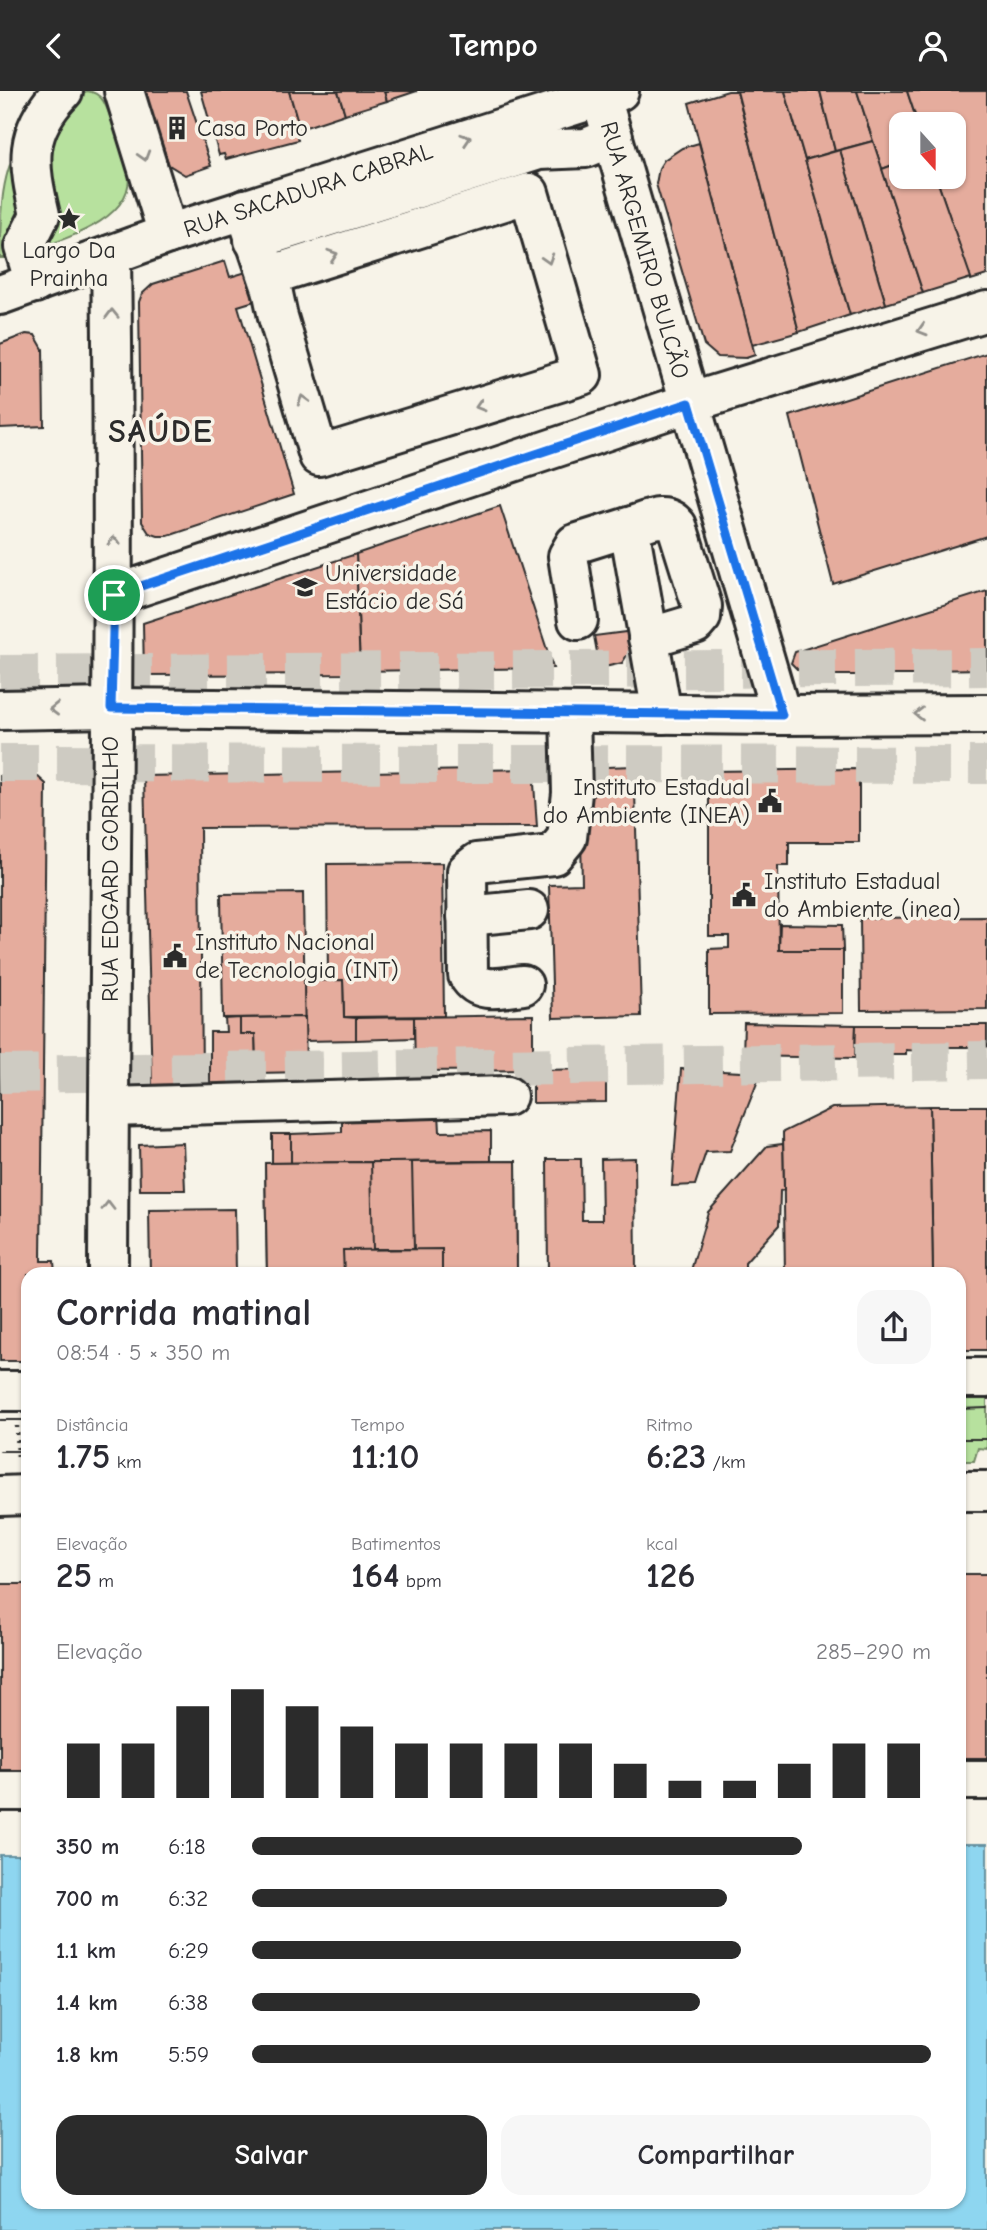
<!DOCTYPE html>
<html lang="pt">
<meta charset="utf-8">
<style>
:root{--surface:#fff;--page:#f7f7f7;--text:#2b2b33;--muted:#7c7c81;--accent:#2b2b2b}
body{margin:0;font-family:"Comic Neue",sans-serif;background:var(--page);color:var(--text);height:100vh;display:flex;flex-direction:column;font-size:26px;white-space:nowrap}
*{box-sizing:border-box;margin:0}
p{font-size:23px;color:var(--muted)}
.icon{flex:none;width:38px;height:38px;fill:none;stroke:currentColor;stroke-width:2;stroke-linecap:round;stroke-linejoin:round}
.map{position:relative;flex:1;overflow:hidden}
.drawer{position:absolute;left:21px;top:1176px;width:945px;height:942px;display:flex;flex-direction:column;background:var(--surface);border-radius:21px;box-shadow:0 2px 5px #0004}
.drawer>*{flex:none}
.needle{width:46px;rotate:159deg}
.tools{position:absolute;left:889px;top:21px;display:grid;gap:14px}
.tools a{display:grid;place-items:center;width:77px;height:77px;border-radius:14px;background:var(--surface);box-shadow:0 2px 5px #0004;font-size:35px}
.pin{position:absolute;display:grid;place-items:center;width:60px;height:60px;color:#fff;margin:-30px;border:4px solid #fff;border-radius:50%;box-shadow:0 2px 7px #0007}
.round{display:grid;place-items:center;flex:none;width:74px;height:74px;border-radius:21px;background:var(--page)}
.headline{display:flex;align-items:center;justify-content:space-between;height:119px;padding:0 35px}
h1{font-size:38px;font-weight:800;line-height:52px}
.stats{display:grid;grid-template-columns:repeat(3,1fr);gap:10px;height:119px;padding:7px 35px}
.stats div{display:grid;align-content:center}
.stats b{font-size:35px;font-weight:800}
.stats small{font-size:19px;font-weight:400}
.stats p{font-size:19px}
.chart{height:196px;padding:14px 35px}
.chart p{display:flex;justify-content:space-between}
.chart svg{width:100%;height:126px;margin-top:7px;stroke:var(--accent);stroke-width:6}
.cta{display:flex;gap:14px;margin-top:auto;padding:14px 35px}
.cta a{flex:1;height:80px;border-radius:21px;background:var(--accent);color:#fff;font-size:28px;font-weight:800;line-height:80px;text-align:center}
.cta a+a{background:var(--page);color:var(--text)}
ul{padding:0 35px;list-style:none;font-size:23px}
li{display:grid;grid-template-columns:112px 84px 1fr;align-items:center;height:52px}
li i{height:18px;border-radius:9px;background:var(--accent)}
header{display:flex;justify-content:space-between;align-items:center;height:91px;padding:0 35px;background:var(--accent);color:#fff;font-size:32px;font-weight:800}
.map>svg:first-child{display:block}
.green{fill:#b7e19e;stroke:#718664;stroke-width:2}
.water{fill:#8ed6f0;stroke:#6692a1;stroke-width:2}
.building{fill:#e5ac9d;stroke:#2b2b2b;stroke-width:2}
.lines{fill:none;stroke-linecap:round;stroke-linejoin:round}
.major-tunnel{stroke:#cecbc2;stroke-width:38;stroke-dasharray:38 19;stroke-linecap:butt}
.highway-tunnel{stroke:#cecbc2;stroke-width:38;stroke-dasharray:38 19;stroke-linecap:butt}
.minor-casing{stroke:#2b2b2b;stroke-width:44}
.major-casing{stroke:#2b2b2b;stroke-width:44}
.path{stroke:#2b2b2b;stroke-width:4.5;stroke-dasharray:2 5;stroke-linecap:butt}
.minor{stroke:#f7f3e8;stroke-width:38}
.major{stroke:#f7f3e8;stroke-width:38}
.tram{stroke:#2b2b2b;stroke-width:2}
.oneway{stroke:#918f8a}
.route-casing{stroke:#fff;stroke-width:14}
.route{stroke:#1a73e8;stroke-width:9}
.labels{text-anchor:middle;stroke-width:7;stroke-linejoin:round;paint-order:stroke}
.poi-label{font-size:24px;fill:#2b2b2b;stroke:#f7f3e8;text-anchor:start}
.street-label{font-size:24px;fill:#2b2b2b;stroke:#f7f3e8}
.district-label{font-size:32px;font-weight:bold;letter-spacing:2px;fill:#2b2b2b;stroke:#f7f3e8}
</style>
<header><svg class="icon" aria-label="back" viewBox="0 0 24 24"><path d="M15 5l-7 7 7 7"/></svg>Tempo<svg class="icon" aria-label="person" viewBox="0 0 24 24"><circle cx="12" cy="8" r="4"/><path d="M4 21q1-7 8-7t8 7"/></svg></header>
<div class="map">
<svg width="987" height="2139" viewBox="0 0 987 2139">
<rect width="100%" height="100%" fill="#f7f3e8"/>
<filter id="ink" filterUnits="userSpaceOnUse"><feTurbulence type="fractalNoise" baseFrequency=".0143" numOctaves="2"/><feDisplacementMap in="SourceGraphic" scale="14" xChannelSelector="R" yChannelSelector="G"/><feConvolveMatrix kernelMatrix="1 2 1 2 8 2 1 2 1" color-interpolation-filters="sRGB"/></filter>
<g filter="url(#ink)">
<g class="green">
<path d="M87,0C106,2 108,22 114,37C118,50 125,64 128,78C139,134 48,152 9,167H0C0,131 0,86 18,56C34,36 60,19 80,3Z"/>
<path d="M987,1305V1358L978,1357L974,1370H959V1306Z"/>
</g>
<path class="water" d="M959,1753H987V2139H0V1764H28V2110H959Z"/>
<g class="building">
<path d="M144,0H186L211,75L185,84L169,74Z"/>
<path d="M201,0H289L300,38L296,40L298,49L226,68L224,63L219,64Z"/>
<path d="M289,0H338L345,23L300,38Z"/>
<path d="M338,0H384L387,10L345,23Z"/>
<path d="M384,0H417L387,10Z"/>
<path d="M728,0H737L799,241L752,254L689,12Z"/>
<path d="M737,0H785L850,224L799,241Z"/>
<path d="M785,0H820L835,60L805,69Z"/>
<path d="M820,0H857L873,50L835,60Z"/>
<path d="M857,0H907L918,33H901V71L882,78Z"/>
<path d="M907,0H987V184L971,189L936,86H954V33H918Z"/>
<path d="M873,50L923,202L886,213L840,59Z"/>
<path d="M699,52L755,264L746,267L718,266L704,254L656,93L659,77L664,69L682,57Z"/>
<path d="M840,59L886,213L850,224L805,69Z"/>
<path d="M901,71V86H936L971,187L923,202L882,78Z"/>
<path d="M225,170L230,186L253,179L261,208L238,215L294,403L168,445H158L149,442L142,431L139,211L142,203L153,193Z"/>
<path d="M26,243L35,244L43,258L44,335L0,337V253Z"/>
<path d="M987,262V445L833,493L790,325Z"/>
<path d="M500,415L553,577L360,580L356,463Z"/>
<path d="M356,463L360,583L144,584L143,532Z"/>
<path d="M987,500V578L921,579V584H827L828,580L797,578L791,572L795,561Z"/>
<path d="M634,540V553L622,572L600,577L594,545Z"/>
<path d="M634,675L635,699L580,700L579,677Z"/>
<path d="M533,678L537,736L200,737L202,993L152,994L144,685Z"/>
<path d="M859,678V751H789V775H778L779,859H843V922L709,923V858L729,857V845H709V680Z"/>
<path d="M0,684H36L46,693L41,1170H54L55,1183H28V1270H0Z"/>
<path d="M635,699L641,925L553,927L549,794L582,793L580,700Z"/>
<path d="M442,772L444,925L344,926L343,889L328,890L327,773Z"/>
<path d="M303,802L305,926L223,927L221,803Z"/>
<path d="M987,826V918L861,919L860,827Z"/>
<path d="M780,833L842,834L843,859H779Z"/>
<path d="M343,889L344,926L356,927V949L305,950L304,890Z"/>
<path d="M533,924V979L415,980L414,926Z"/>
<path d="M305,926L306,981L256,982L255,943H240V927Z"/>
<path d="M414,926V947L356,949V927Z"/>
<path d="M240,927V943H255L256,982H234L235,994L210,995V941H226L225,928Z"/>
<path d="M744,932L856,934L855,967L743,965Z"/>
<path d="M856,934H987V956H921V960L906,959V963H892L891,966L855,967Z"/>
<path d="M606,978V1011L533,1012V979Z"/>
<path d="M681,978L761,982L730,1060L706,1061L695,1094L672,1095Z"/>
<path d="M930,1015H987V1259H959V1183H933Z"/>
<path d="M930,1015L933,1183H785L783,1041L832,1017Z"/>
<path d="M439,1021L440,1041L491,1040V1070L291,1072V1043L342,1041V1023Z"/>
<rect x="272" y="1043" width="19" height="29"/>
<path d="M183,1052L185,1099H140L139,1054Z"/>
<path d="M783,1053L784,1099L780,1100L779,1134L745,1172V1183H690L708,1121L767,1055Z"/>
<path d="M635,1067L636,1183H548L547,1068H581L582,1129H602L601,1068Z"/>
<path d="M516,1070L517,1183H267L265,1072Z"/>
<path d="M516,1070L517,1183H267L265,1072L371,1071L373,1158H414L412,1071Z"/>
<path d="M235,1118L236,1183H150L149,1119Z"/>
<path d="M442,1158V1183H344L343,1159Z"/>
<rect x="959" y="1483" width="28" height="184"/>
<path d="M0,1493H28V1680L0,1681Z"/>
</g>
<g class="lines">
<path class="major-tunnel" d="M0,983L987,969"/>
<g class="highway-tunnel">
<path d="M0,583L987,576"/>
<path d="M0,672L987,674"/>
</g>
<g class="minor-casing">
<g id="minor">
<path d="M124,0L168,143"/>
<path d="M601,6L781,624"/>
<path d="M245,118L272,198L278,226L319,365L582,284L529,102L268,185"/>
<path d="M254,149L539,59L586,57L613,46"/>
<path d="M35,192L24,156L40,124C28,72 23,41 63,0"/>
<path d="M629,436C646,431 665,419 677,435L702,515L701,526L695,533L648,547"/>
<path d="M114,504L689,312L987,220"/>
<path d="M578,529L568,465L575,453L629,436L662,623"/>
<path d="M467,825L529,819"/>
<path d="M523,894C503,896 479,904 468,884L467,780L477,772L553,764L567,747L572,702L570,622"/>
<path d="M109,1016L507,1005"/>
<path d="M108,1183C109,843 116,504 111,164"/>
<path d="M959,1287H987"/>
<path d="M0,1300H28"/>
<path d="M959,1400H987"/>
<path d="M0,1405L28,1404"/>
<path d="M959,1689H987"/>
<path d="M0,1700H28"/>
</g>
</g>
<g class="major-casing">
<g id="major">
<path d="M0,204L168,143L619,0"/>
<path d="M0,619L111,617L781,624L987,623"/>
</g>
</g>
<path class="path" d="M17,1335L18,1369"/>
<use href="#minor" class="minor"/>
<use href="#major" class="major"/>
<g class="tram">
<path d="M959,1318L987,1317"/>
<path d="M0,1329H28"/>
<path d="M959,1348H987"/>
<path d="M0,1360H28"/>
</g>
</g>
<defs><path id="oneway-chevron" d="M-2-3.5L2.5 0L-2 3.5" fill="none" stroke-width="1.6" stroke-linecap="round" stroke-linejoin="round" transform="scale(1.75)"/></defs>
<g class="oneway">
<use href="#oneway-chevron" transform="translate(466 48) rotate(-18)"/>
<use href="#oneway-chevron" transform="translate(144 65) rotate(73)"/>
<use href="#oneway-chevron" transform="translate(333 164) rotate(-18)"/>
<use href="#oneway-chevron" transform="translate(548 168) rotate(73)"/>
<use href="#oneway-chevron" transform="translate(112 223) rotate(-91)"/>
<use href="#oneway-chevron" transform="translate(922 239) rotate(163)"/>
<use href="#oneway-chevron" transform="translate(303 309) rotate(-107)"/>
<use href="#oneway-chevron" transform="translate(480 315) rotate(163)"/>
<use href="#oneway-chevron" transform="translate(114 450) rotate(-91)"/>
<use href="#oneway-chevron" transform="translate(54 618) rotate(179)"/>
<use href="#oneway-chevron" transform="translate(919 623) rotate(-180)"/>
<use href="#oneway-chevron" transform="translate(108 1115) rotate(-90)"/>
</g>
</g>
<g class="lines" filter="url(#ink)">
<g class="route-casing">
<path id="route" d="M689,312L782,624L111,617L114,504Z"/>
</g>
<use href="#route" class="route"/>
</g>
<defs>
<g id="building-bare" transform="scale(1.89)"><path d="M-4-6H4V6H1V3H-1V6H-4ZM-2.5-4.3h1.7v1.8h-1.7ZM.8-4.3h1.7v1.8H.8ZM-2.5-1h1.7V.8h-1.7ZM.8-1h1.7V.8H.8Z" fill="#2b2b2b" stroke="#f7f3e8" stroke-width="2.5" paint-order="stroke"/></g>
<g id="sight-bare" transform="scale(1.89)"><path d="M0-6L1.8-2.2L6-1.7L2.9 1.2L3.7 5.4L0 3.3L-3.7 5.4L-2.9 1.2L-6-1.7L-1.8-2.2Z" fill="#2b2b2b" stroke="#f7f3e8" stroke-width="2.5" paint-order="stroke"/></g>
<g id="university-bare" transform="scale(1.89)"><path d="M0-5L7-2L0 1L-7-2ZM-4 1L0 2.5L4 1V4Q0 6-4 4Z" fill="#2b2b2b" stroke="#f7f3e8" stroke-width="2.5" paint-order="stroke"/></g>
<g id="civic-bare" transform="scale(1.89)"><path d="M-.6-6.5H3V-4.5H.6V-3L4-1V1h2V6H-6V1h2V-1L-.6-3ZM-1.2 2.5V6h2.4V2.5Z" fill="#2b2b2b" stroke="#f7f3e8" stroke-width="2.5" paint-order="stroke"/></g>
</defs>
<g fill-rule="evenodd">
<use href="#building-bare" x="177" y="37"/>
<use href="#sight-bare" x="69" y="128"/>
<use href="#university-bare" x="305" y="496"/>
<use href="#civic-bare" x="770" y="710"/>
<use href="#civic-bare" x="744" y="804"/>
<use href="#civic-bare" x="175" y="865"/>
</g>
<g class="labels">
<g class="poi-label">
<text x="197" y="45">Casa Porto</text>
<text x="69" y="167" text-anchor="middle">Largo Da<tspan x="69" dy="28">Prainha</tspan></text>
<text x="325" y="490">Universidade<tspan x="325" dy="28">Estácio de Sá</tspan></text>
<text x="750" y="704" text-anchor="end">Instituto Estadual<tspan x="750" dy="28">do Ambiente (INEA)</tspan></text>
<text x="764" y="798">Instituto Estadual<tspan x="764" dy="28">do Ambiente (inea)</tspan></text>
<text x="195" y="859">Instituto Nacional<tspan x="195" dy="28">de Tecnologia (INT)</tspan></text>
</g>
<g class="street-label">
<text transform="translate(308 99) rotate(-18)" y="8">RUA SACADURA CABRAL</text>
<text transform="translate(645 159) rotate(74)" y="8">RUA ARGEMIRO BULCÃO</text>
<text transform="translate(110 778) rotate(-90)" y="8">RUA EDGARD GORDILHO</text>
</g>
<g class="district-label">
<text x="161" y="351">SAÚDE</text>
</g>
</g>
</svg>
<div class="tools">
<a><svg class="needle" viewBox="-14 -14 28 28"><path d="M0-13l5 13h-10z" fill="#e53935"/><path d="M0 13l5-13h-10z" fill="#7c7c81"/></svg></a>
</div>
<div class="pin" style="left:114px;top:504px;background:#1e9e55"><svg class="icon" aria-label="arrive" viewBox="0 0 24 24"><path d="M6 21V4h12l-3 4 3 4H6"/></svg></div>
<section class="drawer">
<div class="headline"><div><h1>Corrida matinal</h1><p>08:54 · 5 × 350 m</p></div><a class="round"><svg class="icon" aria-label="share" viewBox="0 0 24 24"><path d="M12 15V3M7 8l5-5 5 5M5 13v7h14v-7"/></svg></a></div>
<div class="stats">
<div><p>Distância</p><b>1.75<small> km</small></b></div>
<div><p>Tempo</p><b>11:10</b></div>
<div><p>Ritmo</p><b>6:23<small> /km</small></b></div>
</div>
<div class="stats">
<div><p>Elevação</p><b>25<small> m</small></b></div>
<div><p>Batimentos</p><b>164<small> bpm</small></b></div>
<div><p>kcal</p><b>126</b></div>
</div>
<div class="chart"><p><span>Elevação</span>285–290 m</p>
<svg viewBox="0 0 160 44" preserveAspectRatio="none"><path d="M5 44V25M15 44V25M25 44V12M35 44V6M45 44V12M55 44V19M65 44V25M75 44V25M85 44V25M95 44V25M105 44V32M115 44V38M125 44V38M135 44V32M145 44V25M155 44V25"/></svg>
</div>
<ul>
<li><b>350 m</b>6:18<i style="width:81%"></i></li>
<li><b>700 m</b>6:32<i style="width:70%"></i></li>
<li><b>1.1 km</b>6:29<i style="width:72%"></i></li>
<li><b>1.4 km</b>6:38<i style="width:66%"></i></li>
<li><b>1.8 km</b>5:59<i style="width:100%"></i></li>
</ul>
<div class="cta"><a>Salvar</a><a>Compartilhar</a></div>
</section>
</div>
